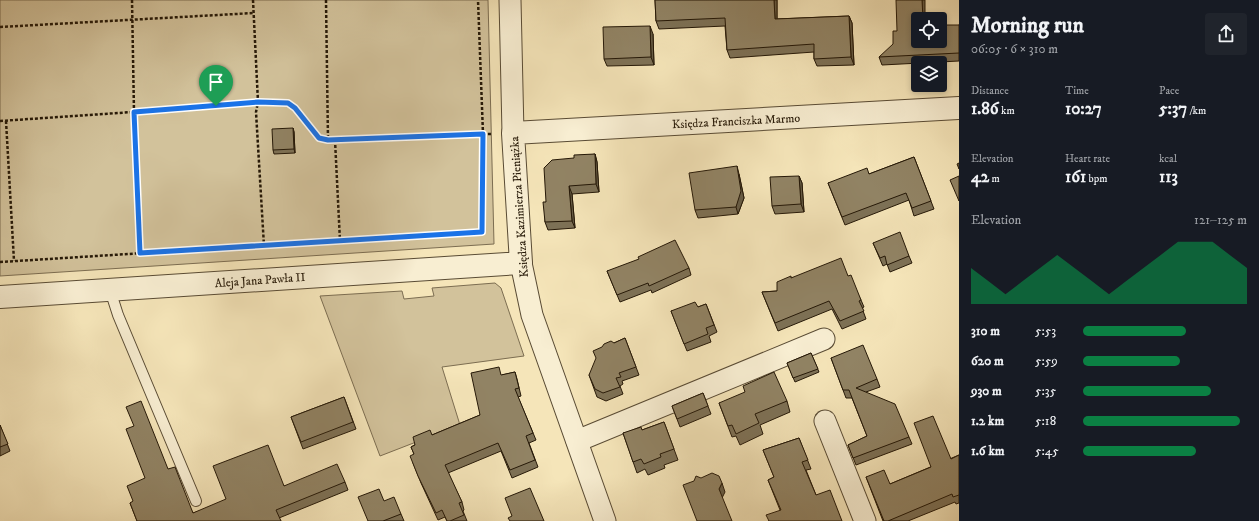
<!DOCTYPE html>
<meta charset="utf-8">
<style>
:root{--surface:#171b24;--page:#20242c;--text:#f1f3f6;--muted:#9ea1a6;--accent:#0b8043}
body{margin:0;font-family:"IM FELL DW Pica",serif;background:var(--page);color:var(--text);height:100vh;display:flex;flex-direction:column;font-size:15px;white-space:nowrap}
*{box-sizing:border-box;margin:0}
p{font-size:13px;color:var(--muted)}
.icon{flex:none;width:22px;height:22px;fill:none;stroke:currentColor;stroke-width:2;stroke-linecap:round;stroke-linejoin:round}
.map{position:relative;flex:1;overflow:hidden}
.drawer{display:flex;flex-direction:column;background:var(--surface);width:300px}
.drawer>*{flex:none}
.fabs{position:absolute;left:911px;top:12px;display:grid;gap:8px}
.fabs a{display:grid;place-items:center;width:36px;height:36px;border-radius:4px;background:var(--surface);box-shadow:0 2px 6px #0003;font-size:20px}
.pin{position:absolute;display:grid;place-items:center;width:34px;height:34px;color:#fff;margin:-41px -17px;border-radius:50% 50% 50% 0;rotate:-45deg;box-shadow:0 0 4px #0007}
.pin .icon{rotate:45deg}
.round{display:grid;place-items:center;flex:none;width:42px;height:42px;border-radius:4px;background:var(--page)}
.summary{display:flex;align-items:center;justify-content:space-between;height:68px;padding:0 12px}
h1{font-size:22px;font-weight:700;line-height:30px}
.figures{display:grid;grid-template-columns:repeat(3,1fr);gap:6px;height:68px;padding:4px 12px}
.figures div{display:grid;align-content:center}
.figures b{font-size:17px;font-weight:700}
.figures small{font-size:11px;font-weight:400}
.figures p{font-size:11px}
.chart{height:112px;padding:8px 12px}
.chart p{display:flex;justify-content:space-between}
.chart svg{width:100%;height:72px;margin-top:4px;fill:var(--accent);opacity:.7}
ul{padding:0 12px;list-style:none;font-size:13px}
li{display:grid;grid-template-columns:64px 48px 1fr;align-items:center;height:30px}
li i{height:10px;border-radius:5px;background:var(--accent)}
main{display:flex;flex:1;min-height:0}
.map>svg:first-child{display:block}
.green{fill:#d2c29b;stroke:#7c6d51}
.lines{fill:none;stroke-linecap:round;stroke-linejoin:round}
.service-casing{stroke:#594b34;stroke-width:12}
.minor-casing{stroke:#594b34;stroke-width:23}
.tertiary-casing{stroke:#594b34;stroke-width:24}
.path{stroke:#251807;stroke-width:2.5;stroke-dasharray:3 2;stroke-linecap:butt}
.service{stroke:#f8eed2;stroke-width:10}
.minor{stroke:#f8eed2;stroke-width:21}
.tertiary{stroke:#f8eed2;stroke-width:22}
.wall{fill:#7d7156;stroke:#251807}
.shaded-wall{fill:#665c46;stroke:#251807}
.building{fill:#918364;stroke:#251807}
.route-casing{stroke:#fff;stroke-width:8}
.route{stroke:#1a73e8;stroke-width:5}
.labels{text-anchor:middle;stroke-width:3.5;stroke-linejoin:round;paint-order:stroke}
.street-label{font-size:12px;fill:#251807;stroke:#f8eed2}
</style>
<main>
<div class="map">
<svg width="959" height="521" viewBox="0 0 959 521">
<rect width="100%" height="100%" fill="#f5e5b9"/>
<filter id="stains"><feTurbulence type="fractalNoise" baseFrequency=".005" numOctaves="4"/><feColorMatrix values="0 0 0 0 .2 0 0 0 0 .09 0 0 0 0 .02 0 0 0 .5 -.17"/></filter>
<radialGradient id="worn" r=".72"><stop offset=".6" stop-color="#630" stop-opacity="0"/><stop offset="1" stop-color="#630" stop-opacity=".3"/></radialGradient>
<g class="green">
<path d="M0,0H488L494,244L0,276Z"/>
<path d="M495,283L501,288L524,356L442,367L460,425L380,456L320,296L402,291L404,299L434,296L432,288Z"/>
</g>
<g class="lines">
<g class="service-casing">
<path id="service" d="M110,290L118,315L196,501"/>
</g>
<g class="minor-casing">
<g id="minor">
<path d="M510,0L513,133"/>
<path d="M521,263L532,315L605,521"/>
<path d="M825,421L865,521"/>
<path d="M577,441L824,339"/>
</g>
</g>
<g class="tertiary-casing">
<path id="tertiary" d="M0,297L521,263L513,133L959,108"/>
</g>
<g class="path">
<path d="M132,0L134,112L139,253"/>
<path d="M253,0L258,102L256,112L264,246"/>
<path d="M326,0L328,140"/>
<path d="M0,27L254,13"/>
<path d="M0,121L281,102L288,103L295,108L319,138L328,140L491,134"/>
<path d="M6,121L14,261"/>
<path d="M335,140L340,241"/>
<path d="M0,262L482,232L483,134L478,0"/>
</g>
<use href="#service" class="service"/>
<use href="#minor" class="minor"/>
<use href="#tertiary" class="tertiary"/>
</g>
<g class="wall">
<path d="M655,0H777V19L849,16L852,23L854,65L817,66L814,59V52L730,58L727,50L725,26L659,29L656,21Z"/>
<path d="M959,25V61L882,65L879,57Z"/>
<path d="M653,34L654,65L607,66L604,59Z"/>
<path d="M293,128L294,132L295,153L274,154L273,150Z"/>
<path d="M595,154L597,162L599,192L572,194L575,228L548,230L545,222L546,202L574,158Z"/>
<path d="M914,157L934,209L914,216L909,200L845,225L828,183L869,174Z"/>
<path d="M739,174L744,198L738,214L698,218L695,210Z"/>
<path d="M799,176L802,183L804,212L775,214L772,206Z"/>
<path d="M873,243L909,256L912,263L890,272L887,264L883,266Z"/>
<path d="M689,268L691,275L652,293L651,290L620,302L607,271Z"/>
<path d="M848,276L861,300L864,307L862,308L866,319L842,329L832,309L778,331L762,292L777,291L791,278Z"/>
<path d="M706,304L717,332L709,336L711,342L687,351L671,311L698,307Z"/>
<path d="M625,338L639,375L622,381L623,384L620,386L623,394L606,401L597,397L589,375L614,343Z"/>
<path d="M811,353L819,372L795,382L787,363Z"/>
<path d="M831,358L877,379L880,387L866,392L909,437L912,444L856,465L848,445L867,436L852,398H846Z"/>
<path d="M515,372L517,379L521,396L518,397L536,440L529,443L538,467L512,478L501,451L448,473L462,502L464,510L463,511L467,521H447L445,517L438,520L421,483L413,463L414,454L411,447L432,435L480,415L502,375Z"/>
<path d="M703,393L711,414L680,427L672,406Z"/>
<path d="M344,397L356,429L303,449L291,417Z"/>
<path d="M787,401L790,412L760,425L763,434L740,445L736,436L732,437L719,403Z"/>
<path d="M664,422L678,460L664,465L665,468L648,475L645,469L637,473L623,433L642,430Z"/>
<path d="M0,425L10,451L0,456Z"/>
<path d="M799,438L811,469L806,470L816,495L780,510L768,480L774,477L763,450Z"/>
<path d="M959,455V503L956,504L955,502L908,521H883L866,477L890,484Z"/>
<path d="M168,469L193,513L284,486L345,482L348,490L279,518L281,521H137L130,503L133,502L145,479Z"/>
<path d="M384,501L401,514L404,521H368Z"/>
</g>
<g class="shaded-wall">
<path d="M774,0H777V26L775,19Z"/>
<path d="M922,0H925V19H923Z"/>
<path d="M849,16L852,23L854,65L851,57Z"/>
<path d="M650,26L653,34L654,65L651,57Z"/>
<path d="M293,128L294,132L295,153L294,149Z"/>
<path d="M595,154L597,162L599,192L596,184Z"/>
<path d="M737,166L739,174L744,198L738,214L736,207Z"/>
<path d="M799,176L802,183L804,212L801,204Z"/>
<path d="M569,186L572,194L575,228L572,221Z"/>
<path d="M722,483L725,492L722,498L719,489Z"/>
</g>
<g class="building">
<path d="M655,0H774L775,19L849,16L851,57L814,59V44L727,50L725,18L656,21Z"/>
<path d="M896,0H922L923,19H918V41H940V25H959V53L879,57L893,44V31H897Z"/>
<path d="M650,26L651,57L604,59L603,27Z"/>
<path d="M293,128L294,149L273,150L272,129Z"/>
<path d="M595,154L596,184L569,186L572,221L545,222L543,202H546L544,168L552,160L574,158V155Z"/>
<path d="M914,157L931,201L912,208L906,193L842,217L828,183L867,168L869,174Z"/>
<path d="M959,163V169L957,164Z"/>
<path d="M737,166L741,191L736,207L695,210L689,173Z"/>
<path d="M799,176L801,204L772,206L770,177Z"/>
<path d="M959,176V201L950,180Z"/>
<path d="M900,232L909,256L887,265L885,256L880,258L873,243Z"/>
<path d="M675,240L689,268L649,286L648,283L617,295L607,271L639,259L638,257Z"/>
<path d="M841,258L848,276L851,275L861,300L859,301L864,311L840,321L829,301L775,323L762,292L777,291V282L791,276V278Z"/>
<path d="M695,302L698,307L706,304L714,325L706,328L708,334L684,344L671,311Z"/>
<path d="M625,338L636,367L619,373L621,377L616,378L620,387L603,393L595,389L589,375L596,358L593,351L602,347L604,344L611,341L614,343Z"/>
<path d="M863,345L877,379L856,388L895,404L909,437L853,458L848,445L867,436L849,390H843L831,358Z"/>
<path d="M811,353L818,369L793,378L787,363Z"/>
<path d="M499,367L501,375L515,372L519,388L515,389L533,433L526,436L535,460L510,470L498,443L445,465L462,502L459,503L464,515L450,521H447L442,510L436,513L418,476L410,456L414,454L411,447L415,445L413,437L430,430L432,435L480,415L471,373Z"/>
<path d="M774,372L787,401L755,414L759,423L736,434L732,425L728,426L719,403L745,392L743,386Z"/>
<path d="M703,393L708,406L677,419L672,406Z"/>
<path d="M344,397L353,422L301,442L291,417Z"/>
<path d="M141,401L168,469L175,467L193,513L226,499L213,466L268,445L284,486L337,464L345,482L276,510L281,521H137L130,503L133,501L127,486L145,478L126,429L134,426L126,407Z"/>
<path d="M933,416L951,459L959,455V495L953,497L952,494L888,521H884L866,477L884,470L890,484L931,467L914,423Z"/>
<path d="M664,422L674,449L660,454L661,457L644,464L641,459L633,462L623,433L641,427L642,430Z"/>
<path d="M0,425L8,444L0,447Z"/>
<path d="M799,438L808,460L802,462L816,495L830,490L842,521H768H769L766,515L781,510L768,480L774,477L763,450Z"/>
<path d="M712,473L719,476L722,483L719,489L732,521H697L683,485L694,481L696,476L701,478Z"/>
<path d="M530,488L544,521H510L508,518L512,516L505,498Z"/>
<path d="M379,489L384,501L394,497L401,514L383,521H368L358,497Z"/>
</g>
<g class="lines">
<g class="route-casing">
<path id="route" d="M258,102L288,103L295,108L319,138L328,140L483,134L482,232L140,253L134,112Z"/>
</g>
<use href="#route" class="route"/>
</g>
<g class="labels">
<g class="street-label">
<text transform="translate(736 121) rotate(-3)" y="4">Księdza Franciszka Marmo</text>
<text transform="translate(519 207) rotate(-94)" y="4">Księdza Kazimierza Pieniążka</text>
<text transform="translate(260 280) rotate(-4)" y="4">Aleja Jana Pawła II</text>
</g>
</g>
<rect width="100%" height="100%" filter="url(#stains)"/>
<rect width="100%" height="100%" fill="url(#worn)"/>
</svg>
<div class="fabs">
<a><svg class="icon" aria-label="locate" viewBox="0 0 24 24"><circle cx="12" cy="12" r="6"/><path d="M12 2v4M12 18v4M2 12h4M18 12h4"/></svg></a>
<a><svg class="icon" aria-label="layers" viewBox="0 0 24 24"><path d="M12 4l9 5-9 5-9-5zM3 14l9 5 9-5"/></svg></a>
</div>
<div class="pin" style="left:216px;top:106px;background:#1e9e55"><svg class="icon" aria-label="arrive" viewBox="0 0 24 24"><path d="M6 21V4h12l-3 4 3 4H6"/></svg></div>
</div>
<section class="drawer">
<div class="summary"><div><h1>Morning run</h1><p>06:05 · 6 × 310 m</p></div><a class="round"><svg class="icon" aria-label="share" viewBox="0 0 24 24"><path d="M12 15V3M7 8l5-5 5 5M5 13v7h14v-7"/></svg></a></div>
<div class="figures">
<div><p>Distance</p><b>1.86<small> km</small></b></div>
<div><p>Time</p><b>10:27</b></div>
<div><p>Pace</p><b>5:37<small> /km</small></b></div>
</div>
<div class="figures">
<div><p>Elevation</p><b>42<small> m</small></b></div>
<div><p>Heart rate</p><b>161<small> bpm</small></b></div>
<div><p>kcal</p><b>113</b></div>
</div>
<div class="chart"><p><span>Elevation</span>121–125 m</p>
<svg viewBox="0 0 160 44" preserveAspectRatio="none"><path d="M0 44V22L10 30L20 38L30 30L40 22L50 14L60 22L70 30L80 38L90 30L100 22L110 14L120 6L130 6L140 6L150 14L160 22V44z"/></svg>
</div>
<ul>
<li><b>310 m</b>5:53<i style="width:63%"></i></li>
<li><b>620 m</b>5:59<i style="width:59%"></i></li>
<li><b>930 m</b>5:35<i style="width:78%"></i></li>
<li><b>1.2 km</b>5:18<i style="width:96%"></i></li>
<li><b>1.6 km</b>5:45<i style="width:69%"></i></li>
</ul>
</section>
</main>
